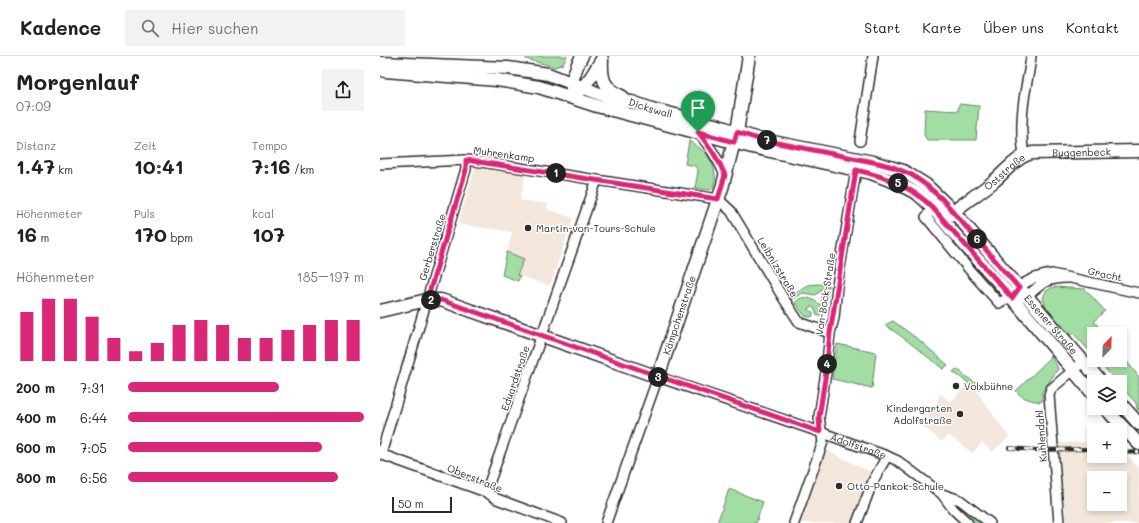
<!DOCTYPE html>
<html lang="de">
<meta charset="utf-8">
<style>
:root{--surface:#fff;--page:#f2f2f2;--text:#222;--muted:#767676;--line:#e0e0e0;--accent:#db2777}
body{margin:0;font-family:Mali,sans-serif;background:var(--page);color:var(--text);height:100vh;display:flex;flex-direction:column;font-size:15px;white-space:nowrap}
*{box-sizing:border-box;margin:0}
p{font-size:13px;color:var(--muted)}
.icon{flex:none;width:22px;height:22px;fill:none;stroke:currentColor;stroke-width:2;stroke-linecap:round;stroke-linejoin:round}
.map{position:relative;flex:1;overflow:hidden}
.drawer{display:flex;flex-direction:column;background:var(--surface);width:380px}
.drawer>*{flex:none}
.needle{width:26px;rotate:23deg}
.buttons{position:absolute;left:707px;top:271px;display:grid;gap:8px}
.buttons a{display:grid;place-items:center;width:40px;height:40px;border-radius:0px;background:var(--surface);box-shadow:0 2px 6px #0003;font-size:20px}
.scale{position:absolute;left:12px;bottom:10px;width:60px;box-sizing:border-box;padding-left:4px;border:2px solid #2b2b2b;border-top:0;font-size:11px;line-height:14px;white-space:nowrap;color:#2b2b2b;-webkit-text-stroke:3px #fff;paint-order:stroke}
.pin{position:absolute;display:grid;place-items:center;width:34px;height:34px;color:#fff;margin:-41px -17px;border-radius:50% 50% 50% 0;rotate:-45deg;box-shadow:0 0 4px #0007}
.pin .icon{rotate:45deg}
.km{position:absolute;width:20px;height:20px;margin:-10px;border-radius:50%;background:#222;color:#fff;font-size:11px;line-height:20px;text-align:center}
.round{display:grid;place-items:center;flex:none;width:42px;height:42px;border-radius:0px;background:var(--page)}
.head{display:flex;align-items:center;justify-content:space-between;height:68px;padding:0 16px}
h1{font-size:22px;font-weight:700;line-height:30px}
.metrics{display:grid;grid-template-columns:repeat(3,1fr);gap:6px;height:68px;padding:4px 16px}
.metrics div{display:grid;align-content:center}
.metrics b{font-size:20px;font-weight:700}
.metrics small{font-size:11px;font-weight:400}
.metrics p{font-size:11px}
.chart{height:112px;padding:8px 16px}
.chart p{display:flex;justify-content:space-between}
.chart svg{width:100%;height:72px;margin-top:4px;stroke:var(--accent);stroke-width:6}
ul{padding:0 16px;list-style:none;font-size:13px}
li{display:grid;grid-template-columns:64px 48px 1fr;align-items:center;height:30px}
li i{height:10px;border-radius:5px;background:var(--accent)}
header{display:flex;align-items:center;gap:24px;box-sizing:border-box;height:56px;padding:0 20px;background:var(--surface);border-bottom:1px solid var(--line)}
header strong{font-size:19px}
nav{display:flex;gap:22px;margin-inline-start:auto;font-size:14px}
.search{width:280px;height:36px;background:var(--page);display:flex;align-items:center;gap:10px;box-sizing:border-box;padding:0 14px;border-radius:0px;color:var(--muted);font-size:15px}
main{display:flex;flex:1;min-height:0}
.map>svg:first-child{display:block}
.built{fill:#f3e7db;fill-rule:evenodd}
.green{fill:#a2dda3;stroke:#668467}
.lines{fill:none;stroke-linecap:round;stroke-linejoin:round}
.street-casing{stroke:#2b2b2b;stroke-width:12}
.secondary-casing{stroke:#2b2b2b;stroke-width:15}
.street{stroke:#fff;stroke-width:9}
.secondary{stroke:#fff;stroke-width:12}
.rail-casing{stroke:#2b2b2b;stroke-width:4}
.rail{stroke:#fff;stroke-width:2.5;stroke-dasharray:8;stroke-linecap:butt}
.route-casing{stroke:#fff;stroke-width:8}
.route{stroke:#db2777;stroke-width:5}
.poi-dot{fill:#2b2b2b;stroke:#fff;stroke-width:1.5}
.labels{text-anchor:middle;stroke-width:3;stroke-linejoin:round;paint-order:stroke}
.street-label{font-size:10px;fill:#2b2b2b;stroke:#fff}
.poi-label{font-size:10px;fill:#2b2b2b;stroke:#fff;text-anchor:start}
</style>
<header>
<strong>Kadence</strong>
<div class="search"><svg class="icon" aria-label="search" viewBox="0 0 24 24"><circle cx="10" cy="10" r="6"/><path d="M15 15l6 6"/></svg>Hier suchen</div>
<nav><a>Start</a><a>Karte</a><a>Über uns</a><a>Kontakt</a></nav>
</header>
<main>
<section class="drawer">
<div class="head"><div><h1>Morgenlauf</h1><p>07:09</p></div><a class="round"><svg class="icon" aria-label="share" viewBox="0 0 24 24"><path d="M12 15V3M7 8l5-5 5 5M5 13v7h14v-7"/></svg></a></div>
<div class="metrics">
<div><p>Distanz</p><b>1.47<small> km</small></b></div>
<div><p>Zeit</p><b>10:41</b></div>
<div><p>Tempo</p><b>7:16<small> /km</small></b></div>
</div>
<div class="metrics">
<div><p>Höhenmeter</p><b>16<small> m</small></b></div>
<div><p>Puls</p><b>170<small> bpm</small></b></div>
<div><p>kcal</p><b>107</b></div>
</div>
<div class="chart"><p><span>Höhenmeter</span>185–197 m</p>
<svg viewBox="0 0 160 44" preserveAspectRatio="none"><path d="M5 44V14M15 44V6M25 44V6M35 44V17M45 44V30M55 44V38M65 44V33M75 44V22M85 44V19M95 44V22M105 44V30M115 44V30M125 44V25M135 44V22M145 44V19M155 44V19"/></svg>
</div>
<ul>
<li><b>200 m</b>7:31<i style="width:64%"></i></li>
<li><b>400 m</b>6:44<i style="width:100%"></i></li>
<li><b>600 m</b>7:05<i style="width:82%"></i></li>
<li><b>800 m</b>6:56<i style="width:89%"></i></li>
</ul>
</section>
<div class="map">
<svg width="759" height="467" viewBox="0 0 759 467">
<rect width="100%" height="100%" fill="#fff"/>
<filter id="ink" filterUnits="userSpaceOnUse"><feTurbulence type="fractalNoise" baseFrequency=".025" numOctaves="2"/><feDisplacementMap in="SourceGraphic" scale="8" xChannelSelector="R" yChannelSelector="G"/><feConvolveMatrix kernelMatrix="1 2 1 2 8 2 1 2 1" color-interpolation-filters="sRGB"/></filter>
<g filter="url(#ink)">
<g class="built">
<path d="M96,109L146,117L140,144L168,148L167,153L193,162L170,230L140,220L138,225L122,219L132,176L78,168Z"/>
<path d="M588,327L598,334L597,336L629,381L612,396L602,386L593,397L568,379L562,386L539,367L556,349L560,337L571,346Z"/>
<path d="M714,380V400H740V392L759,412V467H686L679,387L705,386ZM714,422H740V448H714Z"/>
<path d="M446,394L491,416L473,467H421Z"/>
</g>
<g class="green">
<path d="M146,0H187L183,8L175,11L146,3Z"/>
<path d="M579,48L599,50L596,84H547L544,79L545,53L578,55Z"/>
<path d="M309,85C322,92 334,103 335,119C336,123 334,128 333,132L330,134L315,132L318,115L315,110L305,108Z"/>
<path d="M127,196L144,203L137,219L140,220L138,225L122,219Z"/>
<path d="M437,228L449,229V231L443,232L436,239L423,237L412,243L410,240L427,229Z"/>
<path d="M674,231L705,233L725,255L714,265L724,278H714V300L694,278H689L666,252L663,242L666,235Z"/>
<path d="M448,236L445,254L439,260L437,259L434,252L432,251H430L429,254L433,256V260L430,261L425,260L415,247C423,236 435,244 442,250V240Z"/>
<path d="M513,265L539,284L568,309L563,313L525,283L505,269Z"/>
<path d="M457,288L496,296L492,332L452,323Z"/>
<path d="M740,297L759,321V355L757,353L756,347L740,329V326H737L717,304H740Z"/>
<path d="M671,301L677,310L678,313L662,336V345L660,346C650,344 643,343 636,335Z"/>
<path d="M576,313C585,316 595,333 605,326L598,334L573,316Z"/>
<path d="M349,433L383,446L376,467H337Z"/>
<path d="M578,448L608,467H592L577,450Z"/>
</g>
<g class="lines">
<g class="street-casing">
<g id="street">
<path d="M318,76C329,90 338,102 345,119"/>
<path d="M480,85L493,0"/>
<path d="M644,99C640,77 642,53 646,31C648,20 650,11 651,0"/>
<path d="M0,108L86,104L96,105L338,143L351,155L402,240L419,266L450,277"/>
<path d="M573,155L552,151L546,161L593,218L619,247C628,241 637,244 646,240C653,236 658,230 665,226C672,223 679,222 687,222"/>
<path d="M635,236C644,224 659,220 672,218L759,237"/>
<path d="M0,398L106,436L117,443L182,467"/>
<path d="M1,398L86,113V104"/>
<path d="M106,436L217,124"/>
<path d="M562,438L573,453L588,467"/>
<path id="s1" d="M226,467L278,321L440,376L507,400L518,405L562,438L580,444L610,467"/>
<path d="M414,467L443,386L439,361L446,316L450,277L454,262L457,230L477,108"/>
<path d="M477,467L493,425L507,400"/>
<path d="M679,467L669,339L671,333L703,306"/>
</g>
</g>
<g class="secondary-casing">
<g id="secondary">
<path d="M222,3C221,24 223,31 243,41"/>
<path id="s2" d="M0,7L128,12L168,18L238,45L252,46L272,53L339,70L378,83L493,106L523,115L546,129L573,155L721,326"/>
<path d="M5,15L117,24L159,31L217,50L372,91L491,117L517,127L538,138L552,151L572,175L621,229L714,339"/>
<path d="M192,34C191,22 196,11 202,0"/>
<path d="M198,37L211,21L221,5"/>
<path d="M357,76L369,0"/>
<path id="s3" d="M568,160C582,148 598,138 613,126C625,116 636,101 652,97L759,95"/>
<path id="s4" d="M0,255L47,244H61L278,321L342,132L354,86"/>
<path d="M740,347L759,368"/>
<path d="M725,352L759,388"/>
</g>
</g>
<use href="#street" class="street"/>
<use href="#secondary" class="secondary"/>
<g class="rail-casing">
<g id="rail">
<path d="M629,392L657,394L714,393"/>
<path d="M740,397L759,396"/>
</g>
</g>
<use href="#rail" class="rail"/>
</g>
</g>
<g class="lines" filter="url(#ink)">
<g class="route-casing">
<path id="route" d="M318,76L354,86L357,76L378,83L498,107L513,111L532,119L546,129L562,143L639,232L632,242L552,151C531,130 504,120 476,114L450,277L446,316L439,361L440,376L278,320L61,244H47L86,114V104L338,143L345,119C338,102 329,90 318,76Z"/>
</g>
<use href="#route" class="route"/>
</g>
<g class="poi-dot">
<circle cx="148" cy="172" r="4"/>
<circle cx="576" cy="330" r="4"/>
<circle cx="580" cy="358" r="4"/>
<circle cx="459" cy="430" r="4"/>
</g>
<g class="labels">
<g class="street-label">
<text dy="4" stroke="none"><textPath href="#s2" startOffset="277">Dickswall</textPath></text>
<text dy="4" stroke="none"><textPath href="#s3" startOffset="155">Buggenbeck</textPath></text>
<text transform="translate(124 98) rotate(8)" y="4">Muhrenkamp</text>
<text dy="4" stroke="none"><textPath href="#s3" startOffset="72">Oststraße</textPath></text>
<text transform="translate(52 191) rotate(-73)" y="4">Gerberstraße</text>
<text transform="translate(398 211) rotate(59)" y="4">Leibnizstraße</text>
<text transform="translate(725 218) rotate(12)" y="4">Gracht</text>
<text transform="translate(445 238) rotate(-81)" y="4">Von-Bock-Straße</text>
<text dy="4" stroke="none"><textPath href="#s4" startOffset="358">Kämpchenstraße</textPath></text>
<text dy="4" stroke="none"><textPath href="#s2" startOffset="752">Essener Straße</textPath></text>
<text transform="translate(135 322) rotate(-71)" y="4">Eduardstraße</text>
<text transform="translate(661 380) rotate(-94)" y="4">Kuhlendahl</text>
<text dy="4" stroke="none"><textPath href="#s1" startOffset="367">Adolfstraße</textPath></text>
<text transform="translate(95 422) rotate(22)" y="4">Oberstraße</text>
</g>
<g class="poi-label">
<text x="156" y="176">Martin-von-Tours-Schule</text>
<text x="584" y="334">Volxbühne</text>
<text x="572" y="356" text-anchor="end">Kindergarten<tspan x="572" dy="12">Adolfstraße</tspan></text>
<text x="467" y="434">Otto-Pankok-Schule</text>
</g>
</g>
</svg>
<div class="buttons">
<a><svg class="needle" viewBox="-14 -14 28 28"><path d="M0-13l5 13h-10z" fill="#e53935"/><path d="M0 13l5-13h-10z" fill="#767676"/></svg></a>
<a><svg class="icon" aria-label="layers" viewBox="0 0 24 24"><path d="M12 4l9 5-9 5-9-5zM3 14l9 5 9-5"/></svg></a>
<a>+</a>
<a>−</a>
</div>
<div class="scale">50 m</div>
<div class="pin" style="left:318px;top:76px;background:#1e9e55"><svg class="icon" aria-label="arrive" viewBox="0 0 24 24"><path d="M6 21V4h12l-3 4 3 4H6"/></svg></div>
<b class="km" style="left:176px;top:117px">1</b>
<b class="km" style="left:51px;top:244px">2</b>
<b class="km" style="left:278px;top:321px">3</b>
<b class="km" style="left:447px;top:308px">4</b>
<b class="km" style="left:518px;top:127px">5</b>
<b class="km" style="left:597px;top:183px">6</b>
<b class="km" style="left:387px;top:84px">7</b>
</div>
</main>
